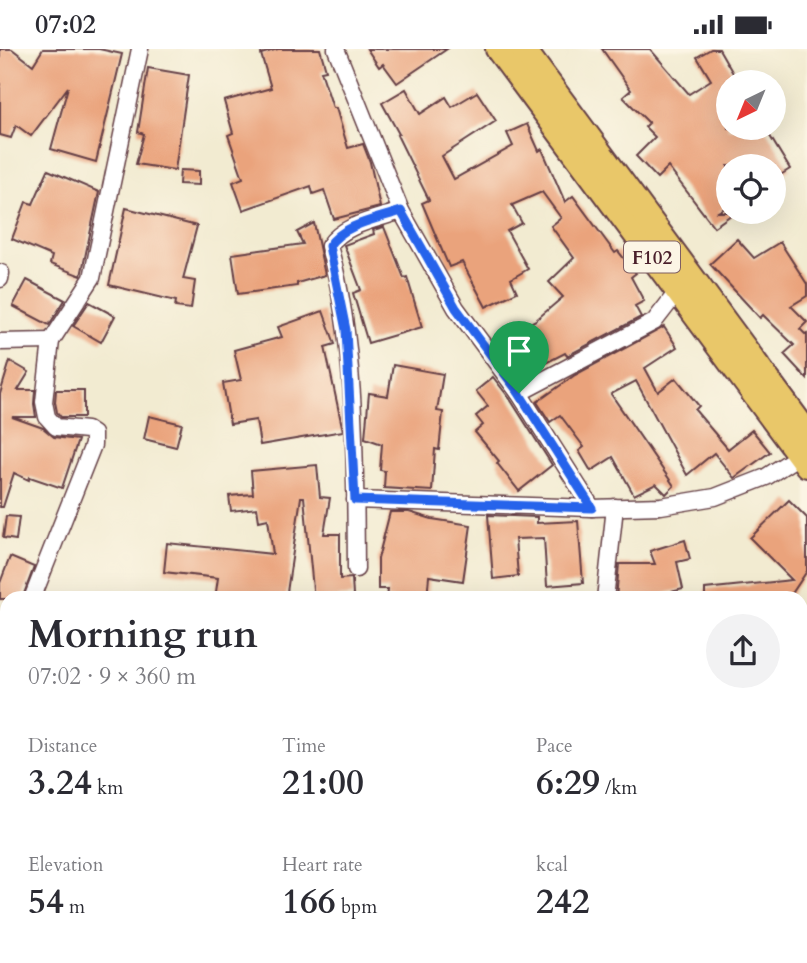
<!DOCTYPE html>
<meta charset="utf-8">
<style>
:root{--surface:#fff;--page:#f2f2f3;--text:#2b2b33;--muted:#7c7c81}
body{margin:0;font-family:Cardo,serif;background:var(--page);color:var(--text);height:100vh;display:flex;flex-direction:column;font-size:26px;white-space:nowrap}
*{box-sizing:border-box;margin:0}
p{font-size:23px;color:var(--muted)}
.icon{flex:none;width:38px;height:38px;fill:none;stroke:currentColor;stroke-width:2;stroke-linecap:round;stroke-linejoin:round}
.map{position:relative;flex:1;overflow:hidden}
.drawer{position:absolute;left:0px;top:542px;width:808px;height:373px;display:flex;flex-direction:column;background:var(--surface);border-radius:21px 21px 0 0;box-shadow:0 7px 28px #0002}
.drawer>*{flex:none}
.needle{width:46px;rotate:223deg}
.buttons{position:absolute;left:716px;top:21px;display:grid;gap:14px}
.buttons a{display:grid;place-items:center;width:70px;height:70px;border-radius:50%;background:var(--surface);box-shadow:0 7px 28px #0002;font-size:35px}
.pin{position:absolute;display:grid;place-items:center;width:60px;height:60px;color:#fff;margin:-72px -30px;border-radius:50% 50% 50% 0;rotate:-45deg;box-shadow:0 0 7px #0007}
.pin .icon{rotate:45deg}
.round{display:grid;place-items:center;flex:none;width:74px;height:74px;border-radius:37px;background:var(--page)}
.headline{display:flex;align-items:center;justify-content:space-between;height:119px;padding:0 28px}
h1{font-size:38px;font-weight:700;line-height:52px}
.figures{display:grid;grid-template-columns:repeat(3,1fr);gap:10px;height:119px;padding:7px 28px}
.figures div{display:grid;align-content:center}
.figures b{font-size:35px;font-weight:700}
.figures small{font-size:19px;font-weight:400}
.figures p{font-size:19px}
.status{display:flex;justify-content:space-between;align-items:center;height:49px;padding:0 35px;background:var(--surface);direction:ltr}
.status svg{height:19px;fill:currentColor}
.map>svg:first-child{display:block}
.building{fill:#eaa37b}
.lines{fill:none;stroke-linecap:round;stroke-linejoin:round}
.street-casing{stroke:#633e44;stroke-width:19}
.primary-casing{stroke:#633e44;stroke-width:28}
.street{stroke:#fff;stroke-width:16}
.primary{stroke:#e9c769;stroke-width:24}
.route-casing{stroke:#fff;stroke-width:14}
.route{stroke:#2563eb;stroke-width:9}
.labels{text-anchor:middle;stroke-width:6;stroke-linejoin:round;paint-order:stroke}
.shield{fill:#fcf5e5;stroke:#7f5f63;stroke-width:2}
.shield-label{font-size:19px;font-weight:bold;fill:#4a1f2b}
</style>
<div class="status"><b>07:02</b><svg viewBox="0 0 49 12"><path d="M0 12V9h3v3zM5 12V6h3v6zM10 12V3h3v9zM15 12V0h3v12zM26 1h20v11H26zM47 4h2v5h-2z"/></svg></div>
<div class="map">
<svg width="807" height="914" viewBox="0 0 807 914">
<rect width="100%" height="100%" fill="#fcf5e5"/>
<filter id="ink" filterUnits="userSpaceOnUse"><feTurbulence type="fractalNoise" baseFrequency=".0143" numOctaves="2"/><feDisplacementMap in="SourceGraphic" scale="14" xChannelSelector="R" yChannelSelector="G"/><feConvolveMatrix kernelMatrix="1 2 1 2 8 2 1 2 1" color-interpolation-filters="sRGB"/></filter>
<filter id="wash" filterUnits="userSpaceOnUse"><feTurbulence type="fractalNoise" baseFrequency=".00686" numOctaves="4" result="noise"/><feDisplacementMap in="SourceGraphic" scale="28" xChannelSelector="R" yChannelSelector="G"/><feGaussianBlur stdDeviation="1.57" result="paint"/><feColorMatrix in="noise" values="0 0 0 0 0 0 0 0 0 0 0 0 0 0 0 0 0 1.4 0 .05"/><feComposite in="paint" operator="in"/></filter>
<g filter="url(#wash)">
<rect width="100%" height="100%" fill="#f2ebd1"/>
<g id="blocks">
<g class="building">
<path d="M0,0H12L33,16L43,0H99L122,5L96,113L51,100L68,38L31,87L16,76L11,89L0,86Z"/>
<path d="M278,0H320L326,21L321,22L333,59H336L348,99L363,95L370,113L380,158L334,170L324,141L313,145L311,137L243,161L233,133L243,129L228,86L233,84L224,52L271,39L261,5Z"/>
<path d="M367,0H447L397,34L383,15L379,18Z"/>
<path d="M602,0H650L689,45L711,31L697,8L711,0H719L738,33H728V79H765L790,120L774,130V117H728V157L718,163H735L714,178L668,118L657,129L636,107L655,88L645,78L649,74L623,48L631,41Z"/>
<path d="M148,19L189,26L175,121L136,115L144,85L138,83Z"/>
<path d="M406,40L420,65L446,48L452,58L477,43L496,72L442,107L454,130L513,97L507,84L527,75L539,102L542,100L565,153L573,147L615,204L618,202L636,224L631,228L644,252L635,257L641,268L567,307L565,304L530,322L511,284L536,271L563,248L549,233L574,209L551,177L561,169L542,143L512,156L522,174L507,182L528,220L511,230L517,243L486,258L462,213L449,218L422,154L429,151L397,86L399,85L382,54Z"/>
<path d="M48,121L99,143L81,227L50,215L52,207L12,190L26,153L33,155Z"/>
<path d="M180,121L199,122V136L179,135Z"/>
<path d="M126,159L197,177L183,230L195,232L191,260L175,258L176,252L109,236Z"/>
<path d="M314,174L325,226L297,234V237L238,245L232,205L303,195L297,183Z"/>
<path d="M384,178L404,229L407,228L422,278L368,294L353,244L361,241L344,196L374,185L373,181Z"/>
<path d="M737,190L754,209L780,193L807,235V247L791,257L807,273L800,280L805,285L807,284V330L784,305L794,296L763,266L760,269L710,215Z"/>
<path d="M27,231L65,251L49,276L13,257Z"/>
<path d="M89,253L115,267L101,293L73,277Z"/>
<path d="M323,262L335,295L325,298L343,382L260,396L256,371L230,375L223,334L241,331L234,301L282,288L278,278Z"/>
<path d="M664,278L677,298L645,319L658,343L676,329L699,357L695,361L728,400L752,381L770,403L734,429L714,404L687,426L636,332L611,345L674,437L666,445L656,435L634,446L613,408L591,422L579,402L584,398L560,366L550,373L537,353L575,326Z"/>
<path d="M10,312L29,323L18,341H35L34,355L36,368H12L43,379L54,388L78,391L62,439L30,428L29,431L14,424L3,458H0V345Z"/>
<path d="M393,316L443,325L437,362L443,363L439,401L435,400L432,442L384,439L385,422L380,421L382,395L365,389L369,344L388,347Z"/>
<path d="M493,328L510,350L552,416L519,442L497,414L499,412L475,383L483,376L476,367L488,357L476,342Z"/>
<path d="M56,341H84V368H61L57,363L55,353Z"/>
<path d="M149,367L182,375L176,398L144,390Z"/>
<path d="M317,416L320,448L330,449L324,485H340V530L352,529L353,547L314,550L304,448H301L286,550H215L218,529L164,523L167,494L273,505L268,470L259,472L257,459L231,462L229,447L253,445L251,422Z"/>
<path d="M789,451L807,469V522L791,546L759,550H705V540L792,531L750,489Z"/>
<path d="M390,463H409L432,470L471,476L463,532L429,527L427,550H387L388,540H378V510Z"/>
<path d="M488,466L537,468V474L578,472L583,534L547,537L544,489L515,490L518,527L493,530Z"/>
<path d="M6,467L19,468L16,491L3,489Z"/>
<path d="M685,491L690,510L677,513L683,540L643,550H616L619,515H655L650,502Z"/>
<path d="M10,508L34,518L22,550H0V534Z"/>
</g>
</g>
</g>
<g filter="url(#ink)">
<use href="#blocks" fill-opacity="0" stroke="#633e44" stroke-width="2"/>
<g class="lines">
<g class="street-casing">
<g id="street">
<path d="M336,0L401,162L456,259L519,344L592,459"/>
<path d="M0,230L1,224"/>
<path d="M0,293L51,292"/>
<path d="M519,344L654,273L678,242"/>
<path d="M355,451L592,459L661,457L715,448L766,428L800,406"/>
<path d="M356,520C355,417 357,296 329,197C343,175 378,170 401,162"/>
<path d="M32,550L93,396V385L87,381L56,378L47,368L44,353L51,292L92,229L140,0"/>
<path d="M605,550L615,458"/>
<path d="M802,720H807"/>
<path d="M802,865L807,864"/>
<path d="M279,914L281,908"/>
</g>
</g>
<g class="primary-casing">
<g id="primary">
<path d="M498,0L807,416"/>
<path d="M523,0L807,384"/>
</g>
</g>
<use href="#street" class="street"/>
<use href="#primary" class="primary"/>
</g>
</g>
<g class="lines" filter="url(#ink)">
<g class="route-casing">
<path id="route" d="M401,162L456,259L519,344L592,459L355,451L346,281L329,197C343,175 378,170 401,162Z"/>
</g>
<use href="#route" class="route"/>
</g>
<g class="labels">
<rect class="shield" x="624" y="192.5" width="56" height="31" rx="5"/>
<g class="shield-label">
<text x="652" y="215">F102</text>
</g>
</g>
</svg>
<div class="buttons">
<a><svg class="needle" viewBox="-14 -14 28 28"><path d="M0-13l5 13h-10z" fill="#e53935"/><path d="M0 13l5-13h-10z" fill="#7c7c81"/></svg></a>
<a><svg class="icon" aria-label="locate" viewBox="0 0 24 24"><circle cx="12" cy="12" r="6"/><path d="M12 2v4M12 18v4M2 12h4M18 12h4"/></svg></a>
</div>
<div class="pin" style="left:519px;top:344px;background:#1e9e55"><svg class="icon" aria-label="arrive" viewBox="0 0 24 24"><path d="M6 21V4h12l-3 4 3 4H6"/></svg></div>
<section class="drawer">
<div class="headline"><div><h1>Morning run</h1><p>07:02 · 9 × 360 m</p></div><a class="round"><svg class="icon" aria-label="share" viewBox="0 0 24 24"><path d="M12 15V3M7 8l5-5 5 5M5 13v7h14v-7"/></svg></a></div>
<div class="figures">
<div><p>Distance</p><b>3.24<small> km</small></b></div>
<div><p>Time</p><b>21:00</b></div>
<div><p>Pace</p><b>6:29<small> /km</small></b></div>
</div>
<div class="figures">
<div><p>Elevation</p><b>54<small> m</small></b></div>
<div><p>Heart rate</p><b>166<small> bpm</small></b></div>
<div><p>kcal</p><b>242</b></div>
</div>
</section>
</div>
